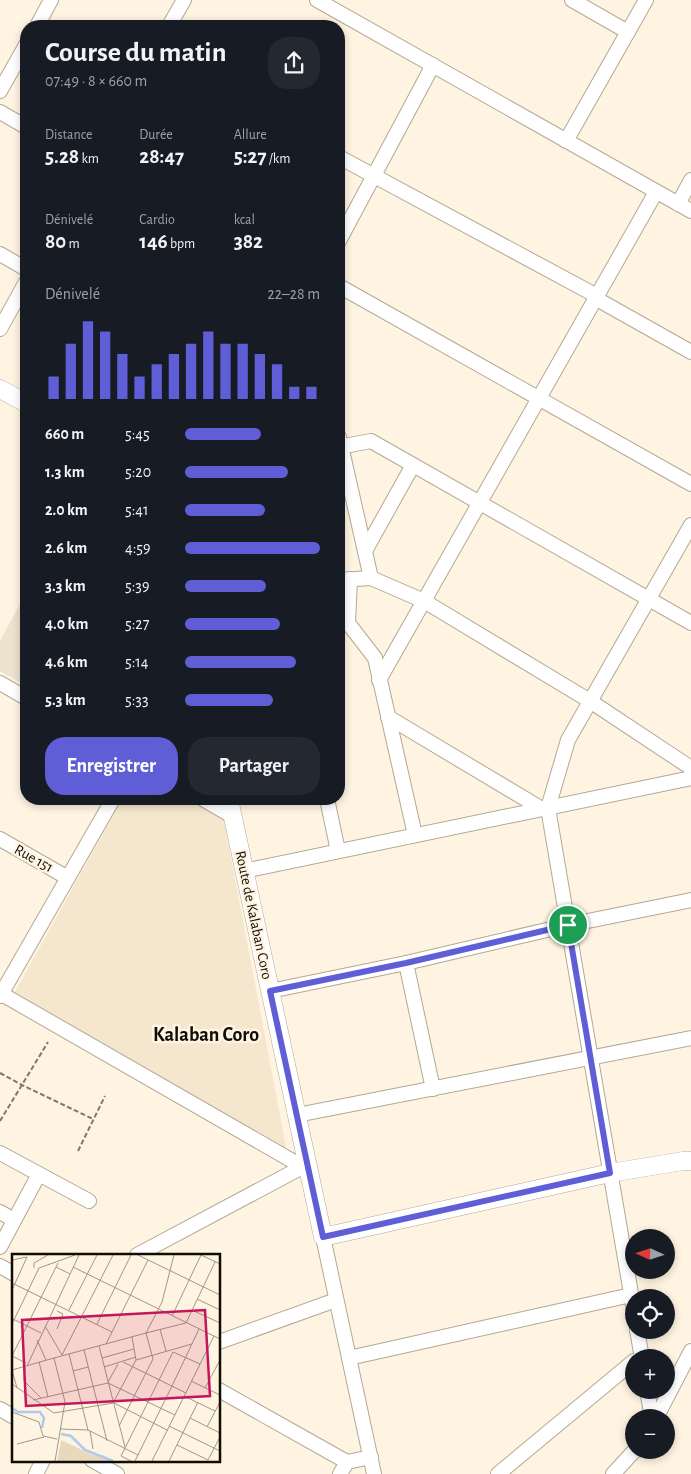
<!DOCTYPE html>
<html lang="fr">
<meta charset="utf-8">
<style>
:root{--surface:#171b24;--page:#242831;--text:#f1f3f6;--muted:#9ea1a6;--accent:#5f5ed6}
body{margin:0;font-family:"Alegreya Sans",sans-serif;background:var(--page);color:var(--text);height:100vh;display:flex;flex-direction:column;font-size:19px;white-space:nowrap}
*{box-sizing:border-box;margin:0}
p{font-size:16px;color:var(--muted)}
.icon{flex:none;width:28px;height:28px;fill:none;stroke:currentColor;stroke-width:2;stroke-linecap:round;stroke-linejoin:round}
.map{position:relative;flex:1;overflow:hidden}
.side{position:absolute;left:20px;top:20px;width:325px;height:785px;display:flex;flex-direction:column;background:var(--surface);border-radius:20px;box-shadow:0 2px 8px #0003}
.side>*{flex:none}
.needle{width:32px;rotate:273deg}
.fabs{position:absolute;left:625px;top:1229px;display:grid;gap:10px}
.fabs a{display:grid;place-items:center;width:50px;height:50px;border-radius:50%;background:var(--surface);box-shadow:0 2px 8px #0003;font-size:25px}
.pin{position:absolute;display:grid;place-items:center;width:42px;height:42px;color:#fff;margin:-21px;border:2px solid #fff;border-radius:50%;box-shadow:0 1px 5px #0007}
.round{display:grid;place-items:center;flex:none;width:52px;height:52px;border-radius:20px;background:var(--page)}
.headline{display:flex;align-items:center;justify-content:space-between;height:85px;padding:0 25px}
h1{font-size:28px;font-weight:700;line-height:38px}
.metrics{display:grid;grid-template-columns:repeat(3,1fr);gap:8px;height:85px;padding:5px 25px}
.metrics div{display:grid;align-content:center}
.metrics b{font-size:21px;font-weight:700}
.metrics small{font-size:14px;font-weight:400}
.metrics p{font-size:14px}
.chart{height:140px;padding:10px 25px}
.chart p{display:flex;justify-content:space-between}
.chart svg{width:100%;height:90px;margin-top:5px;stroke:var(--accent);stroke-width:6}
.action{display:flex;gap:10px;margin-top:auto;padding:10px 25px}
.action a{flex:1;height:58px;border-radius:20px;background:var(--accent);color:#fff;font-size:20px;font-weight:700;line-height:58px;text-align:center}
.action a+a{background:var(--page);color:var(--text)}
ul{padding:0 25px;list-style:none;font-size:16px}
li{display:grid;grid-template-columns:80px 60px 1fr;align-items:center;height:38px}
li i{height:12px;border-radius:6px;background:var(--accent)}
.map>svg:first-child{display:block}
.commercial{fill:#ece2ce}
.built{fill:#f5e7cd}
.lines{fill:none;stroke-linecap:round;stroke-linejoin:round}
.minor-casing{stroke:#b2a896;stroke-width:16}
.major-casing{stroke:#b2a896;stroke-width:19}
.path{stroke:#7f786c;stroke-width:2;stroke-dasharray:5 2.5;stroke-linecap:butt}
.minor{stroke:#fff;stroke-width:14}
.major{stroke:#fff;stroke-width:18}
.route-casing{stroke:#fff;stroke-width:10}
.route{stroke:#5f5ed6;stroke-width:6}
.labels{text-anchor:middle;stroke-width:5;stroke-linejoin:round;paint-order:stroke}
.street-label{font-size:15px;fill:#100d07;stroke:#fff4e1}
.district-label{font-size:20px;font-weight:bold;fill:#100d07;stroke:#fff4e1}
.inset-river{fill:none;stroke:#accbee;stroke-width:2.5}
.inset-road{fill:none;stroke:#9f988a;stroke-width:1}
.view{fill:#c2185b;fill-opacity:0.15;stroke:#c2185b;stroke-width:2.5}
.inset-edge{fill:none;stroke:#100d07;stroke-width:2.5}
</style>
<div class="map">
<svg width="691" height="1474" viewBox="0 0 691 1474">
<rect width="100%" height="100%" fill="#fff4e1"/>
<path class="commercial" d="M26,593V686L0,671V641Z"/>
<path class="built" d="M122,799H187L223,816L287,1152L15,992Z"/>
<g class="lines">
<g class="minor-casing">
<g id="minor">
<path d="M317,0L691,211"/>
<path d="M572,0L628,32"/>
<path d="M37,26L51,0"/>
<path d="M169,26L184,0"/>
<path d="M0,91L26,45"/>
<path d="M0,112L26,127"/>
<path d="M566,141L646,0"/>
<path d="M339,157L597,296"/>
<path d="M678,204L691,180"/>
<path d="M339,241L433,65"/>
<path d="M0,254L26,269"/>
<path d="M339,286L691,484"/>
<path d="M595,298L691,352"/>
<path d="M0,329L26,282"/>
<path d="M339,437L371,578"/>
<path d="M339,447L371,441L691,623"/>
<path d="M365,551L413,465"/>
<path d="M350,579L348,623L375,658L415,835"/>
<path d="M339,580L371,578L424,601L590,701L691,768"/>
<path d="M379,680L656,192"/>
<path d="M0,683L26,698"/>
<path d="M388,717L542,809"/>
<path d="M203,799L232,816"/>
<path d="M327,799L338,851"/>
<path d="M0,839L68,878"/>
<path d="M244,871L691,778"/>
<path d="M406,963L433,1089"/>
<path d="M270,991L406,963L568,925L691,900"/>
<path d="M0,993L303,1167"/>
<path d="M0,996L113,799"/>
<path d="M297,1115L691,1038"/>
<path d="M0,1153L89,1201"/>
<path d="M0,1212L14,1220"/>
<path d="M323,1237L374,1474"/>
<path d="M0,1247L39,1174"/>
<path d="M137,1255L308,1164"/>
<path d="M0,1266L14,1274"/>
<path d="M634,1311L548,808L568,740L691,525"/>
<path d="M637,1330L642,1358"/>
<path d="M219,1342L336,1300"/>
<path d="M349,1358L631,1295"/>
<path d="M219,1390L347,1462L371,1457"/>
<path d="M647,1390L652,1418"/>
<path d="M0,1409L14,1417"/>
<path d="M656,1418L691,1351"/>
<path d="M92,1460L117,1474"/>
<path d="M36,1474L43,1460"/>
<path d="M340,1474L347,1462"/>
<path d="M498,1474L634,1361"/>
<path d="M613,1474L635,1450"/>
</g>
</g>
<g class="major-casing">
<g id="major">
<path d="M0,389L26,403"/>
<path d="M229,799L323,1237L610,1173L683,1161H691"/>
</g>
</g>
<g class="path">
<path d="M0,1073L22,1085L93,1119"/>
<path d="M0,1121L48,1042"/>
<path d="M78,1151L105,1096"/>
</g>
<use href="#minor" class="minor"/>
<use href="#major" class="major"/>
</g>
<g class="lines">
<g class="route-casing">
<path id="route" d="M568,925L610,1173L323,1237L270,991L406,963Z"/>
</g>
<use href="#route" class="route"/>
</g>
<g class="labels">
<g class="street-label">
<text transform="translate(34 858) rotate(29)" y="5">Rue 151</text>
<text transform="translate(254 915) rotate(78)" y="5">Route de Kalaban Coro</text>
</g>
<g class="district-label">
<text x="206" y="1041">Kalaban Coro</text>
</g>
</g>
<g transform="translate(12 1254)">
<rect width="208" height="208" fill="#fff4e1"/>
<path d="M49,186L81,201H91L97,207H45Z" fill="#e8d9bd"/>
<path class="inset-river" d="M0,154L6,158H28L32,164L30,174M49,180L59,182L73,196L101,207"/>
<path class="inset-road" d="M126,1L208,41M189,1L208,10M0,6L15,3M44,13L58,20M61,13L208,85M22,14V9L36,1M0,29L100,78M0,36L15,3M185,45L208,56M57,56L85,1M180,56L208,69M160,62L189,1M1,65L29,79M0,70L27,14L63,1M85,70L119,1M33,72L50,101M45,75L51,60L45,57M148,75L154,97M25,86L34,106M94,90L136,6M87,92L113,193M72,96L95,187M161,98L188,110M57,100L76,176M50,101L101,1M0,102L46,9M0,102L14,109M90,104L122,95M124,106L180,90M27,108L36,143M111,108L174,139M13,112L12,127L29,144M15,112L67,1M92,113L124,103M0,116L42,104M0,116L5,134M61,117L76,113M179,127L208,141M96,128L106,110M0,130L42,159L101,149L124,106L120,83M160,132L187,75M193,134L208,106M172,142L203,157M21,146L96,129L163,161M102,149L155,176M0,158L27,168L31,182L45,185M178,164L208,179M107,172L141,105L134,79L174,69L203,8M157,172L208,197M195,173L208,148M48,175L76,176L126,201M78,177L81,195M5,190L32,183M165,191L196,206M196,206L208,183M43,207L53,148L42,104L134,79L150,48L162,1M119,207L109,202L161,98M123,207L160,132M140,207L202,82M157,207L186,148"/>
<path class="view" d="M193,56L198,142L14,152L10,66Z"/>
<rect width="208" height="208" class="inset-edge"/>
</g>
</svg>
<div class="fabs">
<a><svg class="needle" viewBox="-14 -14 28 28"><path d="M0-13l5 13h-10z" fill="#e53935"/><path d="M0 13l5-13h-10z" fill="#9ea1a6"/></svg></a>
<a><svg class="icon" aria-label="locate" viewBox="0 0 24 24"><circle cx="12" cy="12" r="6"/><path d="M12 2v4M12 18v4M2 12h4M18 12h4"/></svg></a>
<a>+</a>
<a>−</a>
</div>
<div class="pin" style="left:568px;top:925px;background:#1e9e55"><svg class="icon" aria-label="arrive" viewBox="0 0 24 24"><path d="M6 21V4h12l-3 4 3 4H6"/></svg></div>
<section class="side">
<div class="headline"><div><h1>Course du matin</h1><p>07:49 · 8 × 660 m</p></div><a class="round"><svg class="icon" aria-label="share" viewBox="0 0 24 24"><path d="M12 15V3M7 8l5-5 5 5M5 13v7h14v-7"/></svg></a></div>
<div class="metrics">
<div><p>Distance</p><b>5.28<small> km</small></b></div>
<div><p>Durée</p><b>28:47</b></div>
<div><p>Allure</p><b>5:27<small> /km</small></b></div>
</div>
<div class="metrics">
<div><p>Dénivelé</p><b>80<small> m</small></b></div>
<div><p>Cardio</p><b>146<small> bpm</small></b></div>
<div><p>kcal</p><b>382</b></div>
</div>
<div class="chart"><p><span>Dénivelé</span>22–28 m</p>
<svg viewBox="0 0 160 44" preserveAspectRatio="none"><path d="M5 44V33M15 44V17M25 44V6M35 44V11M45 44V22M55 44V33M65 44V27M75 44V22M85 44V17M95 44V11M105 44V17M115 44V17M125 44V22M135 44V27M145 44V38M155 44V38"/></svg>
</div>
<ul>
<li><b>660 m</b>5:45<i style="width:56%"></i></li>
<li><b>1.3 km</b>5:20<i style="width:76%"></i></li>
<li><b>2.0 km</b>5:41<i style="width:59%"></i></li>
<li><b>2.6 km</b>4:59<i style="width:100%"></i></li>
<li><b>3.3 km</b>5:39<i style="width:60%"></i></li>
<li><b>4.0 km</b>5:27<i style="width:70%"></i></li>
<li><b>4.6 km</b>5:14<i style="width:82%"></i></li>
<li><b>5.3 km</b>5:33<i style="width:65%"></i></li>
</ul>
<div class="action"><a>Enregistrer</a><a>Partager</a></div>
</section>
</div>
